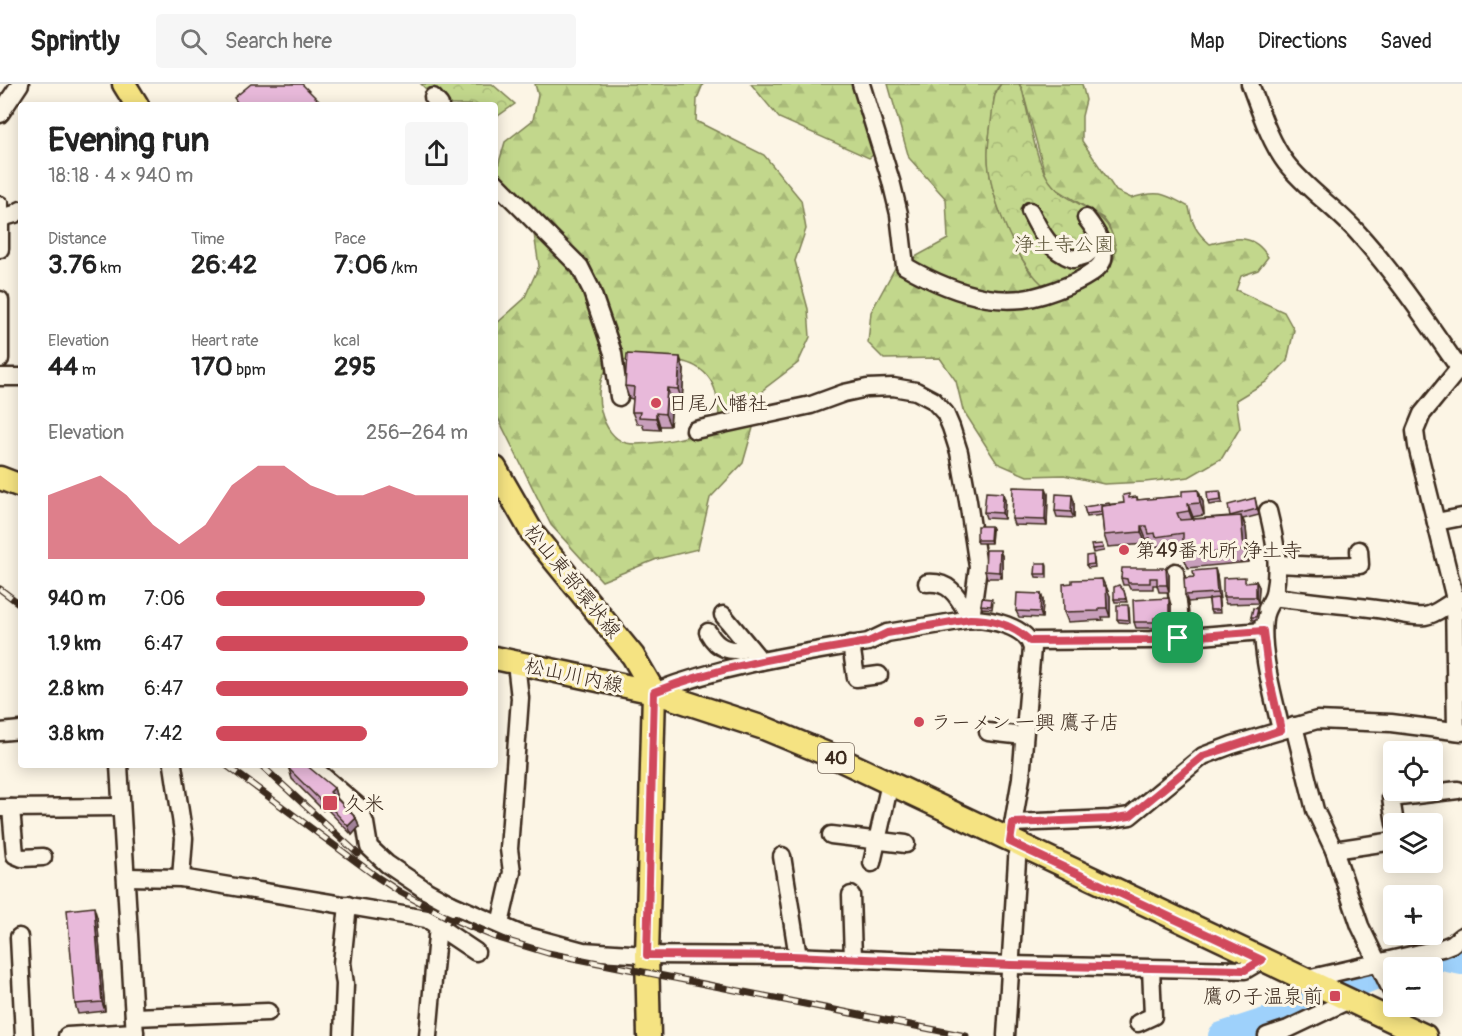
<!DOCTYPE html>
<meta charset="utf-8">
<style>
:root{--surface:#fff;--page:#f6f6f6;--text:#222;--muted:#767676;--line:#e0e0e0;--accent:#d1495b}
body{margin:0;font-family:Pangolin,"Klee One",sans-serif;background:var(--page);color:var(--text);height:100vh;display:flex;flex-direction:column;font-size:22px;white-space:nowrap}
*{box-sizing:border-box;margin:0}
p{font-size:20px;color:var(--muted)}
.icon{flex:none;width:33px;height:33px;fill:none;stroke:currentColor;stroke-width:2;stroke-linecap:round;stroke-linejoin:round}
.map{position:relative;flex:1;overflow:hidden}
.drawer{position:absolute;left:18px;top:18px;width:480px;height:666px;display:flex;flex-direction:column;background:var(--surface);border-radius:6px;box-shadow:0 3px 15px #0003}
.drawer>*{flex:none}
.buttons{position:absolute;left:1383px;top:657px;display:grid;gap:12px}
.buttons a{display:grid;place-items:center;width:60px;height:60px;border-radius:6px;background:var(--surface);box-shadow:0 3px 15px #0003;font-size:30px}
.pin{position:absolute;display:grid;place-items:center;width:51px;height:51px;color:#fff;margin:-26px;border-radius:12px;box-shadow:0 3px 9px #0006}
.round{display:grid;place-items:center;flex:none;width:63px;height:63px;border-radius:6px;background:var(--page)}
.overview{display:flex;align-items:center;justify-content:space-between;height:102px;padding:0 30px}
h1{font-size:33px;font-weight:800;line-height:45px}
.figures{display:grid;grid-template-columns:repeat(3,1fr);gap:9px;height:102px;padding:6px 30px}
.figures div{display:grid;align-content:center}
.figures b{font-size:26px;font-weight:800}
.figures small{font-size:16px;font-weight:400}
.figures p{font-size:16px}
.chart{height:168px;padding:12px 30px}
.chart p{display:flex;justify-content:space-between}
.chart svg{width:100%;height:108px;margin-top:6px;fill:var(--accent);opacity:.7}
ul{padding:0 30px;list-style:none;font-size:20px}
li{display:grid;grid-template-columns:96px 72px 1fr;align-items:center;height:45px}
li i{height:15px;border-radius:8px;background:var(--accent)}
header{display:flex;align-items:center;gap:36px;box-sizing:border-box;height:84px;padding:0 30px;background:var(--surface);border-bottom:2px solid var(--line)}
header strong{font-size:28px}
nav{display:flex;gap:33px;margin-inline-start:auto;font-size:21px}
.search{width:420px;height:54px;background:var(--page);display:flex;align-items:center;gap:15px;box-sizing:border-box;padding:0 21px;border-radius:6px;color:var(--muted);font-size:22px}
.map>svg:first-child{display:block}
.forest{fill:url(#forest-firs);stroke:#7e8055;stroke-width:1.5;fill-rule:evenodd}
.park{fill:url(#park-crowns);stroke:#7e8055;stroke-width:1.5}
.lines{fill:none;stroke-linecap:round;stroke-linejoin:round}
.river{stroke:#9ed1fb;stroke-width:28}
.minor-casing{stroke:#3b2a1e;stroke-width:21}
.major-casing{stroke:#3b2a1e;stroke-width:27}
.minor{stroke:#fcf5e5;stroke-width:16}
.major{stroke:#f5e382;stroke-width:22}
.rail-casing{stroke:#3b2a1e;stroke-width:7}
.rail{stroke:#fcf5e5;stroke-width:4.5;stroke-dasharray:14;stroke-linecap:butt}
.wall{fill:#c89fbb;stroke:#3b2a1e;stroke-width:1.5}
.shaded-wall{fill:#a28299;stroke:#3b2a1e;stroke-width:1.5}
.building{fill:#e8b9da;stroke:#3b2a1e;stroke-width:1.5}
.route-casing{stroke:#fff;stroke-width:12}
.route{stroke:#d1495b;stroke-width:8}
.poi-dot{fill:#d1495b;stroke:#fcf5e5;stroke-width:2}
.labels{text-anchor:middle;stroke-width:6;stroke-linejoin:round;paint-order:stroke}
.shield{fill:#fcf5e5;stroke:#75675a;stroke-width:1.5}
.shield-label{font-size:18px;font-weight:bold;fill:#3b2a1e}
.park-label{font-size:20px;fill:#5d553a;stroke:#fcf5e5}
.poi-label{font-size:20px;fill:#3b2a1e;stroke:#fcf5e5;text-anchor:start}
.street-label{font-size:20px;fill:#3b2a1e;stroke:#fcf5e5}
</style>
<header>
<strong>Sprintly</strong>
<div class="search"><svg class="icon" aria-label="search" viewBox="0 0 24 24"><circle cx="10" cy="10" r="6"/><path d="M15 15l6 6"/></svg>Search here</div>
<nav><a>Map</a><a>Directions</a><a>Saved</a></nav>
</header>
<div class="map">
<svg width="1462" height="952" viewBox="0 0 1462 952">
<defs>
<pattern id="forest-firs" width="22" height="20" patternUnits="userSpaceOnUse" patternTransform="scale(1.5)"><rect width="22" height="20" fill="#c2d78c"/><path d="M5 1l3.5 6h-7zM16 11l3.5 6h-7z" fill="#a8b978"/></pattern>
<pattern id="park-crowns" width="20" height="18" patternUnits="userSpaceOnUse" patternTransform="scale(1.5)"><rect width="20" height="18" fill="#c2d78c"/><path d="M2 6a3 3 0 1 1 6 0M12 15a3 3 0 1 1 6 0" fill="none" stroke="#a8b978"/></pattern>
</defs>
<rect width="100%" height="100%" fill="#fcf5e5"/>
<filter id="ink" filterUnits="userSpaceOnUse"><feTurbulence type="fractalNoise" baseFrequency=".0167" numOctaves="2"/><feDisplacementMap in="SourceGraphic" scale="12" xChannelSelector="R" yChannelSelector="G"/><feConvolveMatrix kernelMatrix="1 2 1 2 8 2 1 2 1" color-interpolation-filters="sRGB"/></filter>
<g filter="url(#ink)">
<g class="forest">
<path d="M535,0H703L697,15L696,37L764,71L801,116L806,145L795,177L808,225L810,253L798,279L764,305L743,379L710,414L698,465L657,475L602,497L551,441L495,328V241L524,215L539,182L530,124L495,92L505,58L533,36L538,11ZM656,273C685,276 712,281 717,315C718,323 721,331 716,338C707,353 643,363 626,359C601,352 592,307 605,288C616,274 641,274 656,273Z"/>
<path d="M751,0H857L881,65L869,74L779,34Z"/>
<path d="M888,0H1001C992,9 994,22 992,35C989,51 987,68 989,85C993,120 1013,162 1032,191L1116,165L1109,142L1103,134L1055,104L1046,93L1022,5L1019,0H1082L1086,16L1082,32V57L1116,107L1131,114C1159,106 1163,109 1189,123C1192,140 1196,148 1210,160C1234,154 1253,148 1268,173L1258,186L1241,192L1236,206L1284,228L1294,246L1287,277L1266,298L1236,316L1240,344L1222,374L1189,393L1145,398L1104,400L1064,391L1027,392L997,379L963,326L956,297L940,274L884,275L868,259L871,228L895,184L948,155L946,115L909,74Z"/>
</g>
<g class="park">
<path d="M421,0H492L515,20L495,34V21H442Z"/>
<path d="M1001,0H1019L1022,5C1028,28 1035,74 1047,93C1064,124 1109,120 1115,161C1117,172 1112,183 1102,188C1091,194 1058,199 1044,202C1017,178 994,122 989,86C986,67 990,49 992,30C994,19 993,9 1001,0Z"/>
</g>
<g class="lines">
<path class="river" d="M1222,952L1268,937L1307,919L1419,874L1438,872L1462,877"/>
<g class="minor-casing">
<g id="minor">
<path d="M861,0L891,97L899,130L905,182C929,196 959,209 987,214C999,216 1011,216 1023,215C1041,213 1099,194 1103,175C1106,161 1094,144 1086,134"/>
<path d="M1250,0C1260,26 1269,56 1286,79C1306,105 1336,124 1358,149C1396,191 1427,238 1459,284"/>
<path d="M433,13L440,21"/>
<path d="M0,30L20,0"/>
<path d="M495,98L580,183L591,205L613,269L619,313"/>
<path d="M0,121V165"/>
<path d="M1030,127C1041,149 1049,166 1073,175L1086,171L1100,159"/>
<path d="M1,134L15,130L21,126"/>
<path d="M0,216V275"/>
<path d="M0,293H21"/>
<path d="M695,346L811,321L844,309L867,304L893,303L916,307L933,316L945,329L951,343L959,368L968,417L978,483L971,535"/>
<path d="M1268,427C1275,455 1280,482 1274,510C1272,519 1265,523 1264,535C1260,568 1274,614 1281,646"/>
<path d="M1436,438L1462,433"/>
<path d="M1277,480L1319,482L1360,481L1359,466"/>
<path d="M1175,488L1181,548L1178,554"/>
<path d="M927,499C953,497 959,516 971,535"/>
<path d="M1274,513C1310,518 1347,521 1384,526C1397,528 1411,534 1425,532C1439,530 1448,517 1462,515"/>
<path d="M723,531L761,577"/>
<path d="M708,548C717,565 731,570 749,563"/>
<path d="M1030,557L1151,556L1263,547"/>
<path d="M851,560L856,594L879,591"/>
<path d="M654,608C723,581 796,570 868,558L887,549L971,535C990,535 1027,542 1032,564L1021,694L1010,758"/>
<path d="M1294,642L1315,726L1334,766L1360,842L1394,912"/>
<path d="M1456,647L1454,511L1417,362L1415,347L1422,330L1462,281"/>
<path d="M0,648L21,646"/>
<path d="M988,648L1024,652"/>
<path d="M119,681L135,952"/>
<path d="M173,681L184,754L181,794"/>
<path d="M310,681L358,722L365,739L369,763L387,780L427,807L451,820L520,850L583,867L647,871L792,872L1010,881L1245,886L1262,876"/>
<path d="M0,724L121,723"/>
<path d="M11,724L15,771L22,774L43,773"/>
<path d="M1013,739L1110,735L1130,732L1203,672L1232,661L1317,636L1391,639L1462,648"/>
<path d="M1395,740L1391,714L1458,706"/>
<path d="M831,751L906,760"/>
<path d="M1334,766L1394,757"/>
<path d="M782,772L798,873"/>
<path d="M872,779L890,699"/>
<path d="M126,793L181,794L427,835L476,868"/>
<path d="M851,811L853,875"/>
<path d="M500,840L512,788L509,765L520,614L516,579"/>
<path d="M19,853L24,952"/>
<path d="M1307,895L1442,864L1452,860L1462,852"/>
<path d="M134,933L268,928"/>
<path d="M1138,939L1153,932L1151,884"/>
<path d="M67,952L135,948"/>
<path d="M343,952L345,900L342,879L348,821"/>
<path d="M428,952L438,841L451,820"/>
<path d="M1006,952L1018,760"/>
<path d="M1267,952L1288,945L1349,916"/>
</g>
</g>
<g class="major-casing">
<g id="major">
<path d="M124,0L137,21"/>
<path d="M495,384L533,450L633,572L654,608L647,871L649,952"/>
<path d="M0,394L21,402"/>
<path d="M495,574L654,608L764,644L839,675L1425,952"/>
</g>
</g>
<use href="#minor" class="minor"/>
<use href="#major" class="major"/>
<g class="rail-casing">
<g id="rail">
<path d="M0,505L21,521"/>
<path d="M226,681L377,793L400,808L445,832L495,853L548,869L966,952"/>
<path d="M261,681L358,770"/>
</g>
</g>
<use href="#rail" class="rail"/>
</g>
<g class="wall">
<path d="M684,286L682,317L672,316L670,342H660V346L644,345L642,340H637L632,328L633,315L629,314L625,302Z"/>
<path d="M1046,404L1048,410L1047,442L1014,441L1012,435Z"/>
<path d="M1198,406L1203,418L1204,431L1193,433V435L1231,432L1255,414L1259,431L1243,435L1246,444L1249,478L1188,484L1183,471V462L1160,465L1159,462L1153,463L1150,454L1146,455V460L1108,463L1104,451L1102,431L1087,433L1084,423L1124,419L1130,414L1137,413L1138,416L1182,412Z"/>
<path d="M1221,410L1222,419L1209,421L1208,418Z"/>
<path d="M1005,416L1004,435L986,434L984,428Z"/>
<path d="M1074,417V434L1057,433L1055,427Z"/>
<path d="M992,445L991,459H978L977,456Z"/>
<path d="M1103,463L1104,467L1093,469L1092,465Z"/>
<path d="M1002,472V494H987L985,487Z"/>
<path d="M1094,475L1095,483L1088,484L1086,481Z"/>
<path d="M1046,479L1047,482V494L1036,493L1035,490Z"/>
<path d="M1215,485L1217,492L1220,529H1211L1210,526L1209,516L1188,518L1185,511L1194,493Z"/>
<path d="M1169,490V508H1159L1157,501H1153V505H1130L1128,501H1123L1121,494Z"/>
<path d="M1102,495L1110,512V533H1102L1103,536L1068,538L1064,528L1072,499Z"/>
<path d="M1256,497L1259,503L1258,519L1226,520L1223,513L1247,498Z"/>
<path d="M1124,507L1127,518H1115L1114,515Z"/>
<path d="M1041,510L1043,516L1042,534L1019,533L1016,527Z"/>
<path d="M993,518L992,525L982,524L981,521Z"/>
<path d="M1171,521V544H1165L1164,540H1156L1157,544H1136L1134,538Z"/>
<path d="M1129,524L1130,539L1119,538L1117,535Z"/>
<path d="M1259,528L1257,536H1252L1251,533Z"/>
<path d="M289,685L334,704L337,714L356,734L359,743L352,751L325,723L323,726L292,695Z"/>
<path d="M97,833L105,927L78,930L75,920Z"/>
</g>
<g class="shaded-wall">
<path d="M680,273L684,286L682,317L678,305Z"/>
<path d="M667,304L672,316L670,342L665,330Z"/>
<path d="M656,329L660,342V346L656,334Z"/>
<path d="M1046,404L1048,410L1047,442L1045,436Z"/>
<path d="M1198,406L1203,418L1204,431L1200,419Z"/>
<path d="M1003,409L1005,416L1004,435L1002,429Z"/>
<path d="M1072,411L1074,417V434L1071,428Z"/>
<path d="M1188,420L1193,433L1194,440L1189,427Z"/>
<path d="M1241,432L1246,444L1249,478L1244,466Z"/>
<path d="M991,442L992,445L991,459L990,456Z"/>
<path d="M1141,442L1146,455V460L1141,448Z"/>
<path d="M1000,466L1002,472V494L999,488Z"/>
<path d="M1166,484L1169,490V508L1167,501Z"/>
<path d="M1215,485L1217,492L1220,515L1217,509Z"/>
<path d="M1256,497L1259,503L1258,519L1256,513Z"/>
<path d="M1106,502L1110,512V533L1107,524Z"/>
<path d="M1041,510L1043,516L1042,534L1040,528Z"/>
<path d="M1169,514L1171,521V544L1169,538Z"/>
<path d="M334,704L337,714L334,717L330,708Z"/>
<path d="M322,714L325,723L323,726L320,716Z"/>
<path d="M356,734L359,743L352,751L348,742Z"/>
<path d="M94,823L97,833L105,927L102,918Z"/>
</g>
<g class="building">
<path d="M251,0H302L323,21H239L234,14Z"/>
<path d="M627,270L680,273L678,305L667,304L665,330L656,329V334L639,333L640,328H632L634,303L625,302Z"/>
<path d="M1013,403L1046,404L1045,436L1012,435Z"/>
<path d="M1198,406L1200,419L1188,420L1189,427L1177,429L1180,436L1241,432L1244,466L1183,471V449L1156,453L1155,449L1149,450L1147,442H1141V448L1104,451L1101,422L1124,419L1123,411L1129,410V414L1137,413V416L1182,412V407Z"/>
<path d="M1220,407L1221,416L1208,418L1207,408Z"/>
<path d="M986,408L1003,409L1002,429L984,428Z"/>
<path d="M1056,410L1072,411L1071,428L1055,427Z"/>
<path d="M1255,414L1257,425L1230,432L1228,421Z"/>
<path d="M1109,419L1110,421L1101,422V428L1086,430L1084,423Z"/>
<path d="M977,442H991L990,456H977Z"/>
<path d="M1102,460L1103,464L1092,465L1091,461Z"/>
<path d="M986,466H1000L999,488L985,487Z"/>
<path d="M1093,471L1094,480L1086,481V472Z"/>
<path d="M1036,479H1046V490H1035Z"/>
<path d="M1122,484H1166L1167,501H1157V494H1150V499H1128L1127,495L1121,494Z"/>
<path d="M1215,485L1217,509L1185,511L1184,494L1194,493L1193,487Z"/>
<path d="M1245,493V498L1256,497V513H1223V494Z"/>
<path d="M1102,495L1103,502H1106L1107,524H1099V527L1064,528L1063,500L1072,499V496Z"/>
<path d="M1119,501L1124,507L1126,515H1114V503Z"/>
<path d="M1017,509L1041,510L1040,528L1016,527Z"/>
<path d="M982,514L992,515L991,522L981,521Z"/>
<path d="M1169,514V538H1163V534H1154V538H1134L1133,516Z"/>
<path d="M1218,514L1219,526H1210L1209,515Z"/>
<path d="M1117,521H1128L1129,536L1117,535Z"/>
<path d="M1253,524L1258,525L1256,533H1251Z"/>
<path d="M292,681H306L334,704L330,708L356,734L348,742L322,714L320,716L289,685Z"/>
<path d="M94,823L102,918L75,920L67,826Z"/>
</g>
</g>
<g class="lines" filter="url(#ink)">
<g class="route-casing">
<path id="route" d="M970,535C992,535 1014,542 1030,557L1151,556L1263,547L1269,593L1281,646L1203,672L1130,732L1110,735L1013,739L1010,758L1262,876L1245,886L1011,881L792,872L647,871L654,608C723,581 796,570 868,558L887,549Z"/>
</g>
<use href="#route" class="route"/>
</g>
<g class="poi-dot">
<circle cx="656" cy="319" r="6"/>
<circle cx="1124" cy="466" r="6"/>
<circle cx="919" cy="638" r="6"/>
<rect x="322" y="711" width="16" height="16" rx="3"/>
<rect x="1329" y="906" width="12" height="12" rx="3"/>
</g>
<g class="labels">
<rect class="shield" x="818" y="659" width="36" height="30" rx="4.5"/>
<g class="shield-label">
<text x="836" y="680">40</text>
</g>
<g class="park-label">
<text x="1064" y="167">浄土寺公園</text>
</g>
<g class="poi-label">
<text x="668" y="326">日尾八幡社</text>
<text x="1136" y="473">第49番札所 浄土寺</text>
<text x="931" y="645">ラーメン 一興 鷹子店</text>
<text x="344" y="726">久米</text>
<text x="1323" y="919" text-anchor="end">鷹の子温泉前</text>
</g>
<g class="street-label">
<text transform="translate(573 497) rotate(51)" y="7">松山東部環状線</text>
<text transform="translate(574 591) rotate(12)" y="7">松山川内線</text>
</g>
</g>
</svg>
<div class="buttons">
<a><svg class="icon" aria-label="locate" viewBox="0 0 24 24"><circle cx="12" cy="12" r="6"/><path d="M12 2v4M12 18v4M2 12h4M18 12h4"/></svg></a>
<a><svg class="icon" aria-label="layers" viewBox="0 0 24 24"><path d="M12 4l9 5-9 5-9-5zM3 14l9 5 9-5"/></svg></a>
<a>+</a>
<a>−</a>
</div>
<div class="pin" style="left:1178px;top:554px;background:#1e9e55"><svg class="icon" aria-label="arrive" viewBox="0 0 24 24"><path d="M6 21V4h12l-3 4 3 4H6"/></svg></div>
<section class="drawer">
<div class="overview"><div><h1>Evening run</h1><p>18:18 · 4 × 940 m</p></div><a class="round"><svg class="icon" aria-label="share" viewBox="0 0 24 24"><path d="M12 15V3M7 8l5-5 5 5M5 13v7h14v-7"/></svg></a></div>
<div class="figures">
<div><p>Distance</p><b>3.76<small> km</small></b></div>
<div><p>Time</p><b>26:42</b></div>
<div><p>Pace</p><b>7:06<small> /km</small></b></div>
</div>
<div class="figures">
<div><p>Elevation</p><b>44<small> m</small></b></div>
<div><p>Heart rate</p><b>170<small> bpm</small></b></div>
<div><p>kcal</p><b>295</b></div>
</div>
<div class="chart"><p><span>Elevation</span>256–264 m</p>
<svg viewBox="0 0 160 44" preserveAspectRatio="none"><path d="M0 44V18L10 14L20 10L30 18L40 30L50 38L60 30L70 14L80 6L90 6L100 14L110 18L120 18L130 14L140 18L150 18L160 18V44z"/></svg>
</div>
<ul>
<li><b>940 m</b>7:06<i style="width:83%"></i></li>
<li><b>1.9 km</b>6:47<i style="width:100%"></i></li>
<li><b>2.8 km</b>6:47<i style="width:100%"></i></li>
<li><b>3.8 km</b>7:42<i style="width:60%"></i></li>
</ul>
</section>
</div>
